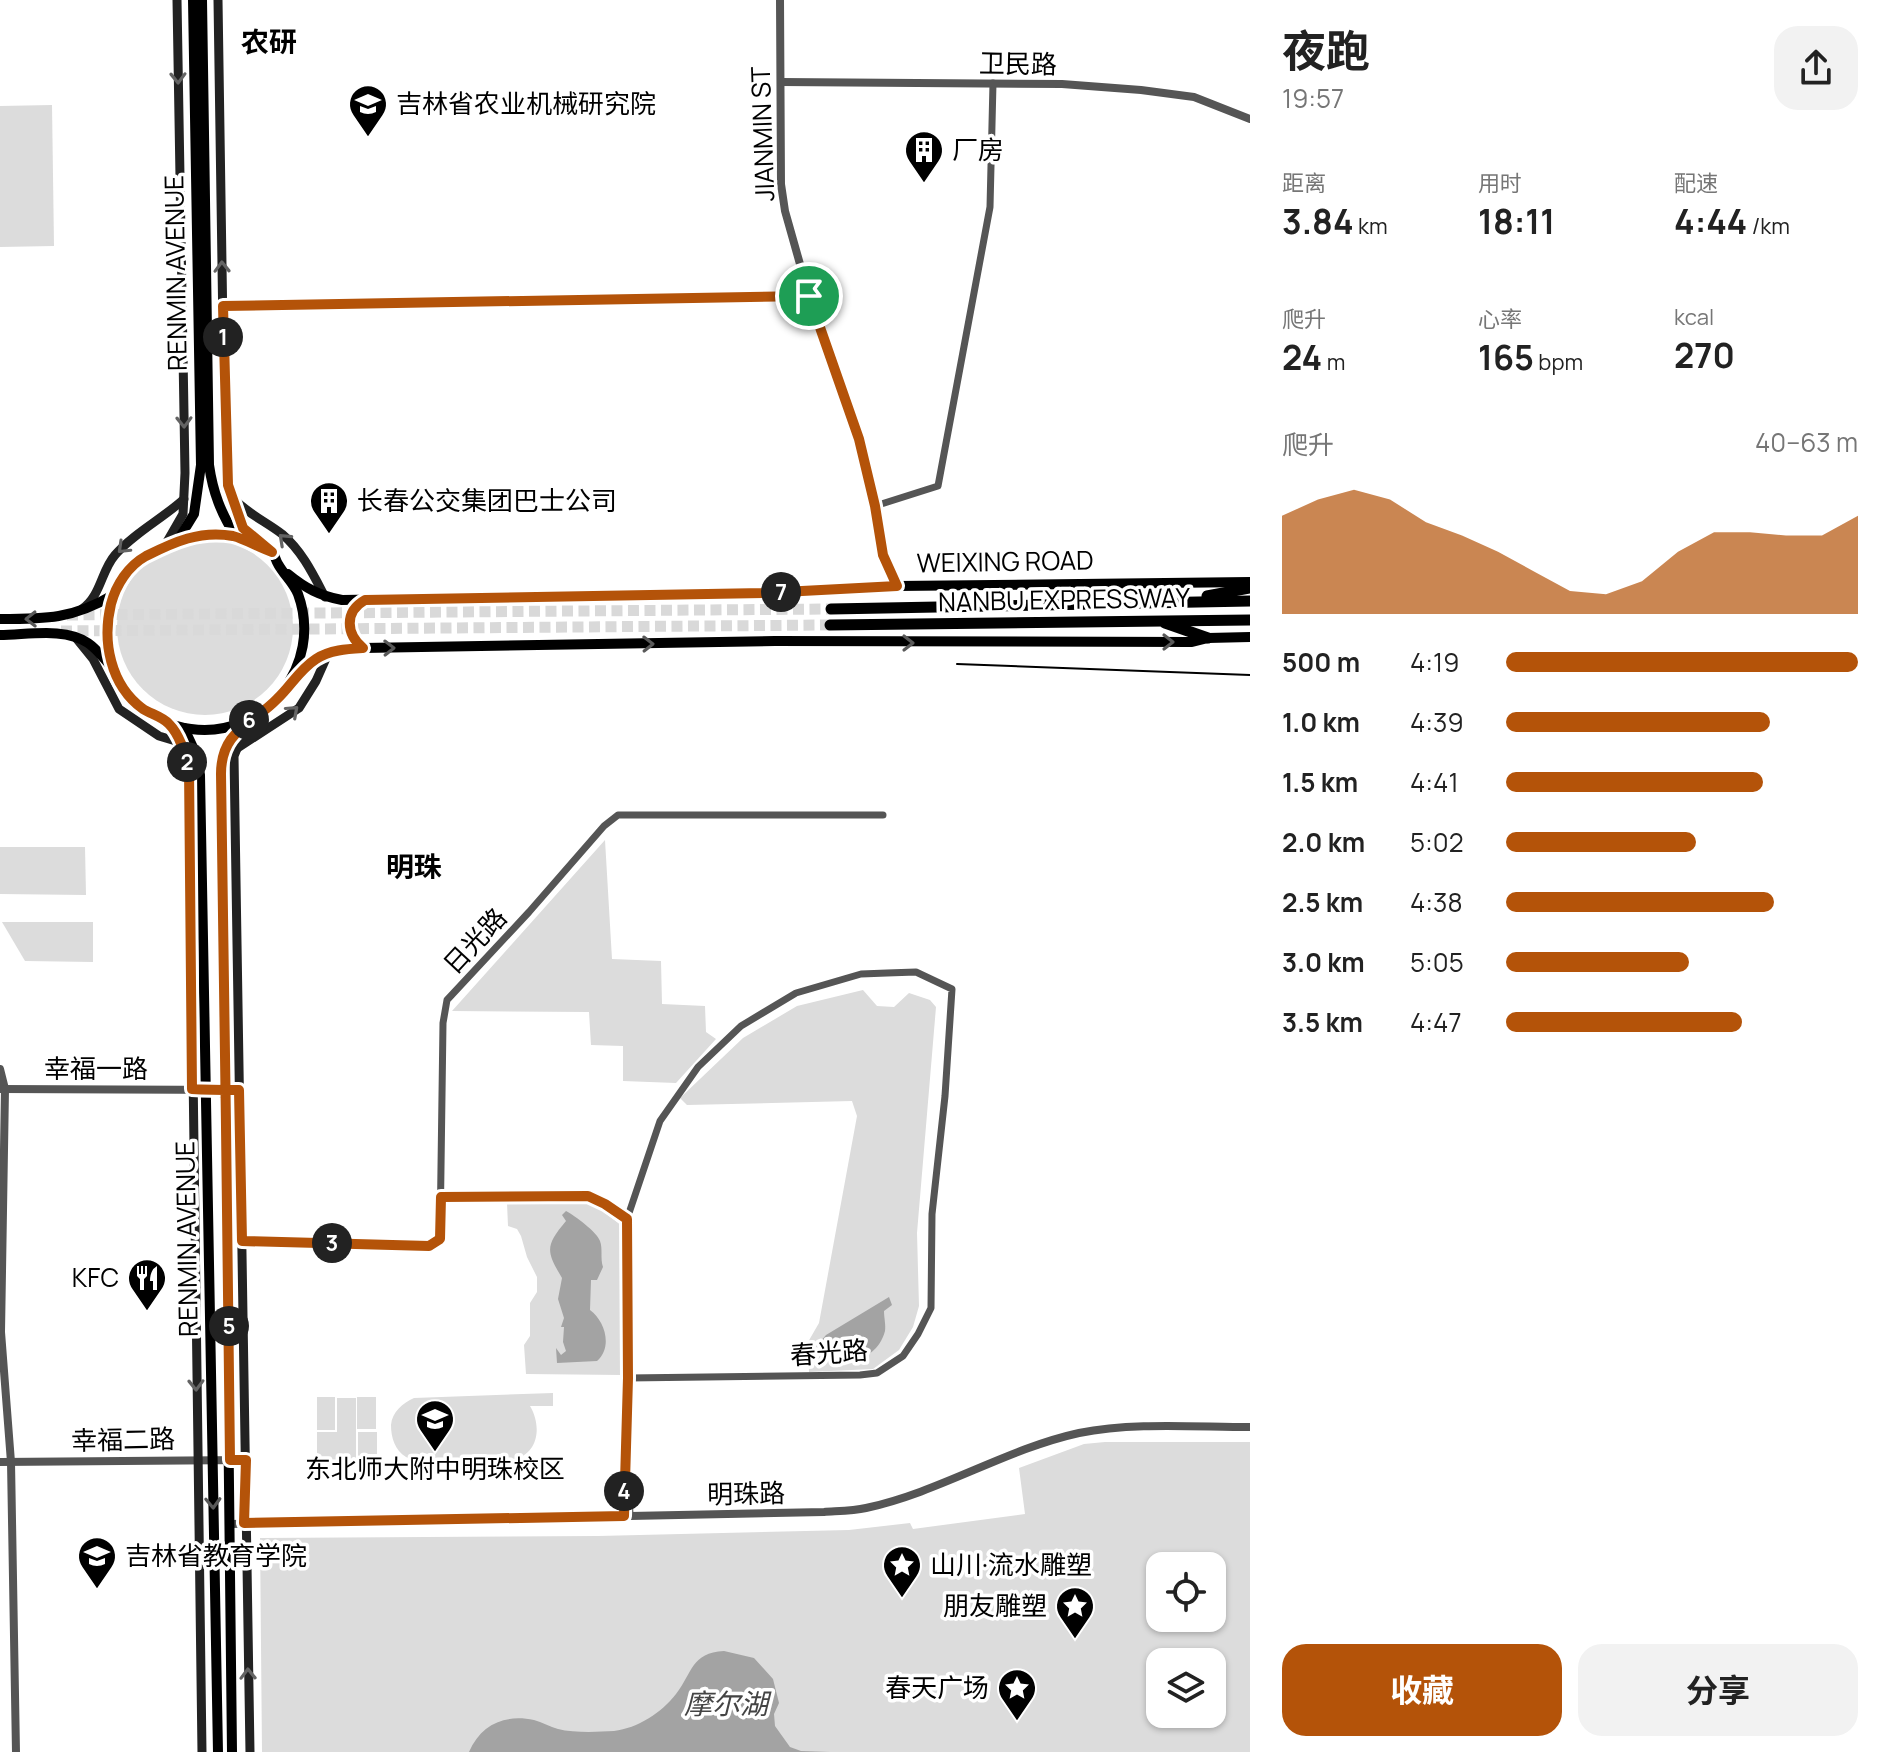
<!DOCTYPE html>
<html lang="zh">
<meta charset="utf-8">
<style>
:root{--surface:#fff;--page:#f2f2f2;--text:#222;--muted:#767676;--accent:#b45309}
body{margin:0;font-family:Manrope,"Noto Sans SC",sans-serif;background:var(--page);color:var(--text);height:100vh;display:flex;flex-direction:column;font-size:30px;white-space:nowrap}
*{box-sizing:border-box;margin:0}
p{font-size:26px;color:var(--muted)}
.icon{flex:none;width:44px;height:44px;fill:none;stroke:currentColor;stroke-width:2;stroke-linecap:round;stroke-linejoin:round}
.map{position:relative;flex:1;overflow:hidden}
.side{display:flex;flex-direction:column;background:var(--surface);width:640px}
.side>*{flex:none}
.tools{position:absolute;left:1146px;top:1552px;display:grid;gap:16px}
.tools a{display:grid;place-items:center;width:80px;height:80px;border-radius:16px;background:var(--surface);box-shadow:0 2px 6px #0004;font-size:40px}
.pin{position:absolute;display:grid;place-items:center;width:68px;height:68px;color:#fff;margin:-34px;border:4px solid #fff;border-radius:50%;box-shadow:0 2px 8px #0007}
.km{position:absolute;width:40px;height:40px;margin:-20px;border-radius:50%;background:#222;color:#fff;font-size:22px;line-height:40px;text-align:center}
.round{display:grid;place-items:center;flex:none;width:84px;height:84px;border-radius:24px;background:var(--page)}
.head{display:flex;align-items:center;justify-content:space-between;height:136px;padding:0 32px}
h1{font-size:44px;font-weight:700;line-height:60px}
.figures{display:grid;grid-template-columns:repeat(3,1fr);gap:12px;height:136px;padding:8px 32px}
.figures div{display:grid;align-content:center}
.figures b{font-size:34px;font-weight:700}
.figures small{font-size:22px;font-weight:400}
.figures p{font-size:22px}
.chart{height:224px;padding:16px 32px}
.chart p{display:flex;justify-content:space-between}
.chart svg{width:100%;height:144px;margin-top:8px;fill:var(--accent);opacity:.7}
.primary-button{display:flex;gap:16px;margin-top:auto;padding:16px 32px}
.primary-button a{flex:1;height:92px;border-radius:24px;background:var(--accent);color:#fff;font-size:32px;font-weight:700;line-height:92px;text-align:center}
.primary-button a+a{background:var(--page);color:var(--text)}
ul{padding:0 32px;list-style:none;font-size:26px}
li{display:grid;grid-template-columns:128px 96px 1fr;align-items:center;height:60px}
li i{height:20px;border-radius:10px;background:var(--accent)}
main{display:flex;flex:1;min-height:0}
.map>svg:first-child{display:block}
.green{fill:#dcdcdc;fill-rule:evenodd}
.water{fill:#a3a3a3}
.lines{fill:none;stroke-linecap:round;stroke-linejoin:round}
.trunk-tunnel{stroke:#d9d9d9;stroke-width:11;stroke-dasharray:11 5.5;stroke-linecap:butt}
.minor{stroke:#555;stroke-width:7}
.tertiary{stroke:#555;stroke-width:8}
.secondary{stroke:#222;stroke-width:9}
.primary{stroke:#000;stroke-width:10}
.trunk{stroke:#000;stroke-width:11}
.tram{stroke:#000;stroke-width:2}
.oneway{stroke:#646464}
.oneway2{stroke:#595959}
.route-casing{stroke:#fff;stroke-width:16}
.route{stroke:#b45309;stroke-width:10}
.labels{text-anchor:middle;stroke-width:7;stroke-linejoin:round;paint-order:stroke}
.street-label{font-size:26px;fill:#000;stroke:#fff}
.poi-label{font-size:26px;fill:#000;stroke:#fff;text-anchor:start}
.neighbourhood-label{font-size:28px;font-weight:bold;fill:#000;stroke:#fff}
.water-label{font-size:28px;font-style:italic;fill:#444;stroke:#fff}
</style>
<main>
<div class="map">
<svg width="1250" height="1752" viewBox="0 0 1250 1752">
<rect width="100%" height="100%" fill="#fff"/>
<g class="green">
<path d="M52,105L54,246L0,247V106Z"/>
<circle cx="205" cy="627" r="88"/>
<path d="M605,840L612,959L661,961L662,1004L705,1006L706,1032L716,1039L676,1083L623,1081V1046L591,1045L589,1012L452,1011Z"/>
<path d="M0,847H85L86,895L0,894Z"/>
<path d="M2,922H93V962L25,961Z"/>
<path d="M863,990L877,1006L894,1007L909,993L930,1000L936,1007L917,1233L919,1306L913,1327L899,1350L873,1369L809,1372L808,1342L819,1323L857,1116L852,1101L687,1105L680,1098L743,1038L797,1006Z"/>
<path d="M507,1203H585L600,1209L622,1226V1375L526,1374L524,1345L530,1336V1303L537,1292V1277L527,1257L521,1236L517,1229L508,1226Z"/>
<path d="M553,1393V1406H530C542,1426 539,1455 512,1460C496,1464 478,1461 462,1462C444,1462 422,1466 406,1457C395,1450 391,1438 391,1425C392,1412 403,1403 414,1398Z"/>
<rect x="317" y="1397" width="18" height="33"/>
<rect x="357" y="1397" width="19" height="32"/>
<path d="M337,1398H356V1463L317,1465V1432H337Z"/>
<rect x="358" y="1432" width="19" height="33"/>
<path d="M1105,1442H1250V1752H262L260,1538L598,1536L849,1530L910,1523L913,1529L1025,1514L1019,1468L1084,1444ZM1160,1566H1212V1618H1160ZM1160,1662H1212V1714H1160Z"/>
</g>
<g class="water">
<path d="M566,1211C575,1216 597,1232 600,1241C603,1249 600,1258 603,1267L597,1280H591L590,1310C605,1321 613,1347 597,1361L557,1363L556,1348L561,1355L566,1351L563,1342L564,1327H561L564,1318L558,1299L562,1278C546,1251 545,1246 566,1221L562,1215Z"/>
<path d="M889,1297L892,1305L884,1311C884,1318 886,1325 885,1331C876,1364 839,1368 820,1342L826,1335Z"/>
<path d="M724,1651L754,1658L773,1679L779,1703L774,1714L775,1726L790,1747L801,1751L830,1752H469C481,1724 505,1714 534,1720C542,1722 550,1727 558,1729C574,1733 597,1732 614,1731C638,1728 661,1713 676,1694C693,1672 691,1653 724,1651Z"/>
</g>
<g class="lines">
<g class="trunk-tunnel">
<path d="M67,615L831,609"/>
<path d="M61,631L830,625"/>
</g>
<g class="minor">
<path d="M875,506L938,486L990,207L993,83"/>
<path d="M441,1197L588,1196L605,1204L627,1219"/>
<path d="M242,1241L429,1246L440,1239L443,1023L447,1000L529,912L604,826L618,815H883"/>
<path d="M628,1468L630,1516"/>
<path d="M624,1516L628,1378L627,1219L660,1121L698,1067L741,1026L796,993L861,974L887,973L916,972L952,989L945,1096L932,1214L931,1308L918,1334L903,1356L877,1373L860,1375L628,1378"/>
</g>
<g class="tertiary">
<path d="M780,0L781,184L785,211L809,296L859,439L875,506L883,555L897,586"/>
<path d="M781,82L1062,84L1141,90L1194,97L1250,119"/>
<path d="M223,306L809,296"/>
<path d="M0,1069L5,1089L1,1332L11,1462L16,1752"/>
<path d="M1,1089L239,1090"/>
<path d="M0,1462L246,1460"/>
<path d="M230,1524L824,1512C838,1511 853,1511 866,1508C940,1492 1006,1449 1079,1433C1134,1422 1194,1427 1250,1427"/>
</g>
<g class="secondary">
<path d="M218,0L225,464L230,494L243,528L263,545"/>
<path d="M231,496C246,513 265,521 282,534C302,551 313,574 325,597"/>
<path d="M164,547L183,514L185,473L177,0"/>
<path d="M82,609C101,596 101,571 115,555C134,533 162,519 184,499"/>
<path d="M76,638L93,659L119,709L159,736L179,742"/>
<path d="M169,723L185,751L189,768L202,1752"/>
<path d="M236,749L299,708L316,681L328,654"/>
<path d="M250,1752L234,756L240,741L264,711"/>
</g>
<g class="primary">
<path d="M202,0L209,465C213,493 221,513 236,537"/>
<path d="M204,534C220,535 261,542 273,553C275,556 276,561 278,564C284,575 293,582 298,594C324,665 265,739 191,729C173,727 150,717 137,703C102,666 93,599 136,562C154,547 182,539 204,534Z"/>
<path d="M178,540L194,514L201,465L193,0"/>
<path d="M288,574C305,588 320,596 342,600L764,593L897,586L1250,582"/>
<path d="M363,601C344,614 347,635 363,648"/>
<path d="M0,619C46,619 73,619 113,595"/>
<path d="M0,635C27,635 65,627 88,643C97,649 104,659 111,666"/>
<path d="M292,680C314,658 333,650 363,648L775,641L1192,642L1208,638L1250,637"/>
<path d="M184,728L197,756L200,775L218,1752"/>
<path d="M232,1752L221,774V755L244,724"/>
</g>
<g class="trunk">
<path d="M1207,596L1250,588"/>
<path d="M831,609L1250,601"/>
<path d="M1165,623L1208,638"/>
<path d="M830,625L1250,620"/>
</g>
<path class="tram" d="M957,664L1250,675"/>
</g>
<defs><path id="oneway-chevron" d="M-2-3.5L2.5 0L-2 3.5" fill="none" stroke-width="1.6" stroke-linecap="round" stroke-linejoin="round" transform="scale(2)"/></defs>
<g class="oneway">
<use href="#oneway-chevron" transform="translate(178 78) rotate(89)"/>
<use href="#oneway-chevron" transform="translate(222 267) rotate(-91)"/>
<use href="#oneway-chevron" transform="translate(184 422) rotate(89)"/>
<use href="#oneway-chevron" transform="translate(284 539) rotate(-137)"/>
<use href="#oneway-chevron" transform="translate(123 548) rotate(136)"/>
<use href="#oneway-chevron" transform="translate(293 711) rotate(-42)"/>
<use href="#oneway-chevron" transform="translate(196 1385) rotate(89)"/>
<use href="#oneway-chevron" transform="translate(248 1674) rotate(-91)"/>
</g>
<g class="oneway2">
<use href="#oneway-chevron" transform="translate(31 619) rotate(179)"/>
<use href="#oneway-chevron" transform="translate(1168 642)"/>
<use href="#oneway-chevron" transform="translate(908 643)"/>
<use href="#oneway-chevron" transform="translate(648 644) rotate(-1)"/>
<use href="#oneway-chevron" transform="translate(389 648) rotate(-1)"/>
<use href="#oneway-chevron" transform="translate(213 1503) rotate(88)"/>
</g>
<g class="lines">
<g class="route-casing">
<path id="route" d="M809,296L223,306L228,485L243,528L272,552C260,548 245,539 233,536C200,530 174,542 146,556C128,566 116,585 111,604C102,641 110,685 143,709C151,714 163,717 169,724C180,735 185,754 189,768L192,1089C208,1090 224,1090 239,1090L242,1241L429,1246L440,1239L441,1197L588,1196L605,1204L627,1219L628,1378L624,1516L244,1523L246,1460H230C228,1231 224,1003 221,774C221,730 252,725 277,699C291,686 299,670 316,659C330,650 347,649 363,648C346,634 344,612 365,600L764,593L897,586L883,555L875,506L859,439L809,296"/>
</g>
<use href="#route" class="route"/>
</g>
<defs>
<g id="university-pin" transform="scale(2)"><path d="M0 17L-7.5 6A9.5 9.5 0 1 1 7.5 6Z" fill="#000" stroke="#fff"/><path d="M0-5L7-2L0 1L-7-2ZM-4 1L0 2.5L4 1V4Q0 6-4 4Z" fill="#fff"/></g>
<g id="building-pin" transform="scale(2)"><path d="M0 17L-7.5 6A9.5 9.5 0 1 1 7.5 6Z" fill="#000" stroke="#fff"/><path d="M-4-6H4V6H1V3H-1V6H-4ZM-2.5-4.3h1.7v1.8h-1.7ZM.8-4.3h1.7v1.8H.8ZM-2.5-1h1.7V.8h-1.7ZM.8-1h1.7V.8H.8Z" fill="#fff"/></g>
<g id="restaurant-pin" transform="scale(2)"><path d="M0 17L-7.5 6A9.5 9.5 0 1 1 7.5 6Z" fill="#000" stroke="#fff"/><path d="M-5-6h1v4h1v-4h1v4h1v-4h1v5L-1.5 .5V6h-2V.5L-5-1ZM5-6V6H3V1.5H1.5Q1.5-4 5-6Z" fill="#fff"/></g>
<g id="school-pin" transform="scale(2)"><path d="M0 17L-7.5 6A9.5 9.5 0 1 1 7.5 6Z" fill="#000" stroke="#fff"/><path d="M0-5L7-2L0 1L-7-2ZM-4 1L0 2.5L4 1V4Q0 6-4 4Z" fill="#fff"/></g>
<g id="sight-pin" transform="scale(2)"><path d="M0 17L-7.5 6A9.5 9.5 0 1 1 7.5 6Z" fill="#000" stroke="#fff"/><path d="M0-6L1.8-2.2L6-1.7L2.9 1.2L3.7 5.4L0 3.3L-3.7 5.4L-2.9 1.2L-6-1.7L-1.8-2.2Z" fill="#fff"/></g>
</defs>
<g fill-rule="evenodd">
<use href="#university-pin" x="368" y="104"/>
<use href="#building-pin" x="924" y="150"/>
<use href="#building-pin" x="329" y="501"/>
<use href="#restaurant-pin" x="147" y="1278"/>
<use href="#school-pin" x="435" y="1419"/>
<use href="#university-pin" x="97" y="1556"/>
<use href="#sight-pin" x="902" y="1565"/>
<use href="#sight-pin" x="1075" y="1606"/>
<use href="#sight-pin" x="1017" y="1688"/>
</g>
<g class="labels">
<g class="street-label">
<text transform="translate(1018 64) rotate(1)" y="9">卫民路</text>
<text transform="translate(763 134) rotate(-92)" y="9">JIANMIN ST</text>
<text transform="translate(176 273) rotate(-91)" y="9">RENMIN AVENUE</text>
<text transform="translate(1005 562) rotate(-1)" y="9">WEIXING ROAD</text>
<text transform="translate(1064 600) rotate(-1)" y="9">NANBU EXPRESSWAY</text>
<text transform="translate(475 941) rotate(-47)" y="9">日光路</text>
<text x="96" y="1078">幸福一路</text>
<text transform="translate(187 1239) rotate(-91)" y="9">RENMIN AVENUE</text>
<text transform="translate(829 1353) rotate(-4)" y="9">春光路</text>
<text transform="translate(123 1440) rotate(-1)" y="9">幸福二路</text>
<text transform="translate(746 1494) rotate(-1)" y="9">明珠路</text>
</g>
<g class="poi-label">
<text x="396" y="113">吉林省农业机械研究院</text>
<text x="952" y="159">厂房</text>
<text x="357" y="510">长春公交集团巴士公司</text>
<text x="119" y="1287" text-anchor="end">KFC</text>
<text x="435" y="1478" text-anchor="middle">东北师大附中明珠校区</text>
<text x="125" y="1565">吉林省教育学院</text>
<text x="930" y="1574">山川·流水雕塑</text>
<text x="1047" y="1615" text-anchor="end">朋友雕塑</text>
<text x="989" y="1697" text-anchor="end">春天广场</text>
</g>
<g class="neighbourhood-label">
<text x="269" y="52">农研</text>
<text x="414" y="877">明珠</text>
</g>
<g class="water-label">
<text x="726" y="1714">摩尔湖</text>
</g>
</g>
</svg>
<div class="tools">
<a><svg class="icon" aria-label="locate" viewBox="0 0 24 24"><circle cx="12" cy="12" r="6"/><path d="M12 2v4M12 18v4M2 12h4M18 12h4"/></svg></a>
<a><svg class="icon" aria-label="layers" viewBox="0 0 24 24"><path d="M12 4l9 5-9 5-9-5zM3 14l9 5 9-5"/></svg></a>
</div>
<div class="pin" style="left:809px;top:296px;background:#1e9e55"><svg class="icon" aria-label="arrive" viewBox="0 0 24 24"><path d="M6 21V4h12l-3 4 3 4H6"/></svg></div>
<b class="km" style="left:223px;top:337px">1</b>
<b class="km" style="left:187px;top:762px">2</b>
<b class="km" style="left:332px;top:1243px">3</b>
<b class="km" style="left:624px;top:1491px">4</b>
<b class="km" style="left:229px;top:1326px">5</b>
<b class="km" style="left:249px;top:720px">6</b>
<b class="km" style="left:781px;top:592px">7</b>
</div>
<section class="side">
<div class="head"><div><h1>夜跑</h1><p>19:57</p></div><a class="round"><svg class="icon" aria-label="share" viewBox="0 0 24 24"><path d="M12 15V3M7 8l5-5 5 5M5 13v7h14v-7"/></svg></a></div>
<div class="figures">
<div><p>距离</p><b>3.84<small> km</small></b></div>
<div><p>用时</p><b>18:11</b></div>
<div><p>配速</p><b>4:44<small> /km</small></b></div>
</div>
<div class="figures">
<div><p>爬升</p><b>24<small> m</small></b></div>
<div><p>心率</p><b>165<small> bpm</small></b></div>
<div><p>kcal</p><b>270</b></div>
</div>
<div class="chart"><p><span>爬升</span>40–63 m</p>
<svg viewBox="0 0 160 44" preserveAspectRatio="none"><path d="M0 44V14L10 9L20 6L30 9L40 16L50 20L60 25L70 31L80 37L90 38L100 34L110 25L120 19L130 19L140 20L150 20L160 14V44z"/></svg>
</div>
<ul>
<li><b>500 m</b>4:19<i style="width:100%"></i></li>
<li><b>1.0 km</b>4:39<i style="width:75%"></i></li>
<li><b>1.5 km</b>4:41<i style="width:73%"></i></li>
<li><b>2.0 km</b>5:02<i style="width:54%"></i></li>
<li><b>2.5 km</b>4:38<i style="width:76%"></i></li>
<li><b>3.0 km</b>5:05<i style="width:52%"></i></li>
<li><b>3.5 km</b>4:47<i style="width:67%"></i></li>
</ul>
<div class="primary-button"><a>收藏</a><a>分享</a></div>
</section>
</main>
